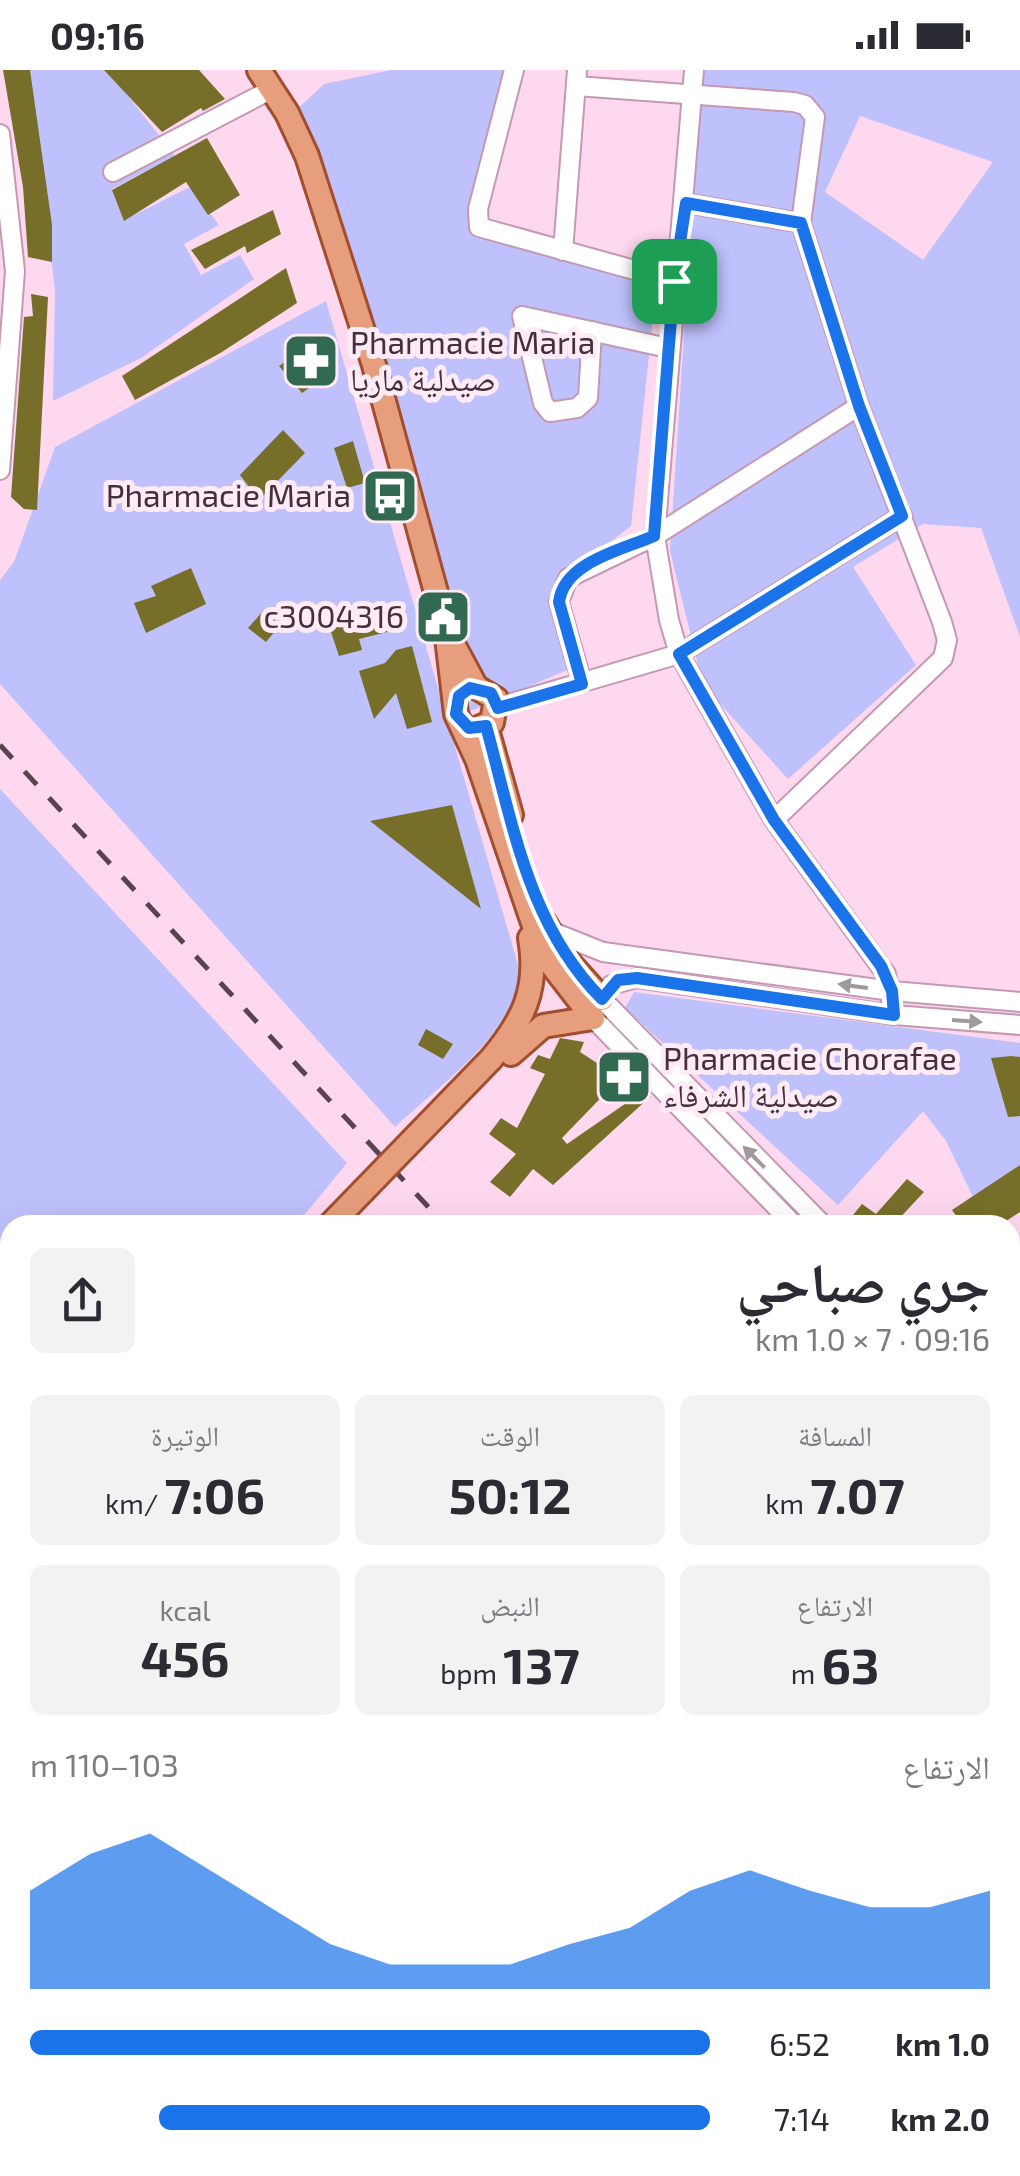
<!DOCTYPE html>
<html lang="ar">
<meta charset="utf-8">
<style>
:root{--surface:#fff;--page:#f2f2f3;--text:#2b2b33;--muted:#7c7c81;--accent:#1a73e8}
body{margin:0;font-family:"Exo 2","Noto Naskh Arabic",sans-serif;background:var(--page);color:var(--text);direction:rtl;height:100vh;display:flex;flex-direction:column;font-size:38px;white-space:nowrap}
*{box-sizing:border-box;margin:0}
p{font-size:32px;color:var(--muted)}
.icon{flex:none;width:55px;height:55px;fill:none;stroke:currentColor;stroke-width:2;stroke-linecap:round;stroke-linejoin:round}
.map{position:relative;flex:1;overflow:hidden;direction:ltr}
.sheet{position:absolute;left:0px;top:1145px;width:1020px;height:962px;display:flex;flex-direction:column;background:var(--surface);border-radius:30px 30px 0 0;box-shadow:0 10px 40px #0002;direction:rtl}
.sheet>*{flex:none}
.pin{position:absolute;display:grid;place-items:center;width:85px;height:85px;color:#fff;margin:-42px;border-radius:20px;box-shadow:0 5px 15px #0006}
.round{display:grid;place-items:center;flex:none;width:105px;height:105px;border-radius:15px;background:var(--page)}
.summary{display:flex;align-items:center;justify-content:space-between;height:170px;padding:0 30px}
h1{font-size:55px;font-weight:700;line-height:75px}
.stats{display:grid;grid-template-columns:repeat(3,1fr);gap:15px;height:170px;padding:10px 30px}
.stats div{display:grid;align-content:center;border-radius:15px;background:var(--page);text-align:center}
.stats b{font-size:50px;font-weight:700}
.stats small{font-size:28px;font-weight:400}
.stats p{font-size:28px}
.chart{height:280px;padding:20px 30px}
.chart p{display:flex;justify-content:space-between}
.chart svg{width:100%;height:180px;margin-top:10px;fill:var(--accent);opacity:.7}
ul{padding:0 30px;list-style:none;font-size:32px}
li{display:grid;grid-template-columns:160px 120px 1fr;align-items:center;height:75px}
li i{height:25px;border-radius:12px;background:var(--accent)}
.status{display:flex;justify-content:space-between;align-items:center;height:70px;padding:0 50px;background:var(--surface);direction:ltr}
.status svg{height:28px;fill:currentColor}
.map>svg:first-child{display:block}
.green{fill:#bfc1fd;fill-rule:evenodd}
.building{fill:#776f29}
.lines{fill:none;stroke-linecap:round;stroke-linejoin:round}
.minor-casing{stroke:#c598b3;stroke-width:22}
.major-casing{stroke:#a24d2d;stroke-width:28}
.minor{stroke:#fff;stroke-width:18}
.major{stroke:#e69e7c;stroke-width:22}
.rail{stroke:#58434f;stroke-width:5;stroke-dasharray:18 18;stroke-linecap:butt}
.major-bridge-casing{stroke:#a24d2d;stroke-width:28;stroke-linecap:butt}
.major-bridge{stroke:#e69e7c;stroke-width:22}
.oneway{fill:#a1989d}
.route-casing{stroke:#fff;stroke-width:20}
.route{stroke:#1a73e8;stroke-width:12}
.labels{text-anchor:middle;stroke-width:10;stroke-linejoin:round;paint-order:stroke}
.poi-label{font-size:32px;fill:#43303b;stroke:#ffebf6;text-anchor:start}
</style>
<div class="status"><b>09:16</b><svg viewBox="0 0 49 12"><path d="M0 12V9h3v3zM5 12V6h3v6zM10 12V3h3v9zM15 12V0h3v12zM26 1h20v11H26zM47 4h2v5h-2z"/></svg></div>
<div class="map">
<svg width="1020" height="2106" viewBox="0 0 1020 2106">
<rect width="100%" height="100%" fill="#fed8ee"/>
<g class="green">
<path d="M30,0H108L175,86L112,119L124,150L190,117L219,155L184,174L201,205L240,185L254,209L141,288L53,331L55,221Z"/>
<path d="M391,0H515L476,151L658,200L631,456L556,514L577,596L468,642L292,44L324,14Z"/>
<path d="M701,0H1020V567L981,458L923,454L853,497L916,595L788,709L703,615L670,481ZM860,46L993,92L923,190L825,122Z"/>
<path d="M326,231L521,905C507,970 441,1014 395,1057L0,614V510L14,492L55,377Z"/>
<path d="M0,719L347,1093L296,1155H10V1418L0,1415Z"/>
<path d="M634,922L1020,973V1095L973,1127L946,1071L923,1041L838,1135L625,938Z"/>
<path d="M1010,1448L1020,1452V1727L1010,1716Z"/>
<path d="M0,1754L10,1760V2098H636L637,2106H0Z"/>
<path d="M1010,1825L1020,1837V1980L1010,1979Z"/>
</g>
<g class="building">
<path d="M3,0H30L52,155V192L28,187L23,117Z"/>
<path d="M104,0H199L225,29L203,41L201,38L162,62Z"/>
<path d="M207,68L240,125L208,145L186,112L124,151L112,120Z"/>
<path d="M273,140L281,164L247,183L245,176L205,199L191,180Z"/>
<path d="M286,198L297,233L222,282L135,330L122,306Z"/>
<path d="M31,224L48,227L37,440L24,439L11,427L24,247L33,246Z"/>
<path d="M316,270L324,281L319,286L331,303L302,323L279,296Z"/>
<path d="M283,360L305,383L259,430L240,405Z"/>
<path d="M353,371L365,413L347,418L334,378Z"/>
<path d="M191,498L206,534L146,563L134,533L156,526L151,516Z"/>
<path d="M263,541L281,554L266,572L248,558Z"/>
<path d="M383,542L387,562L359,569L362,580L339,586L329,556Z"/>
<path d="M412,576L432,652L407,659L396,623L374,649L359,601L385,593L396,580Z"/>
<path d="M452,735L481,839L370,751Z"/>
<path d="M426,959L453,974L443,989L418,975Z"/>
<path d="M560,968L584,972L580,982L620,1008L562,1068L567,1074L645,1020L651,1026L553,1115L533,1099L510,1127L490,1112L516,1084L489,1064L501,1048L517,1058L545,1004L530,998L538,985L550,989Z"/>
<path d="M1011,986L1020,987V1046L1008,1047L991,988Z"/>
<path d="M1020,1095V1142L1000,1155H963L952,1140Z"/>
<path d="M907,1109L924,1122L893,1155H845L862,1134L876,1144Z"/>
</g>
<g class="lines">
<g class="minor-casing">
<g id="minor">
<path d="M514,0L478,139L479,157L674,211"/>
<path d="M694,0L655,466L669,550L679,584L774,750L886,904L894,945"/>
<path d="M576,16L794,32L805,35L815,47L801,153L859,336L942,552L947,570L943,588L774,750"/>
<path d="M0,64L15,201L0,400"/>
<path d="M113,102L272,19"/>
<path d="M686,133L801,153"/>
<path d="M563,181L577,0"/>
<path d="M592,261L588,328L577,338L550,342L543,333L522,246L668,278"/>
<path d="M582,613L559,532L568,508L655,466L859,336"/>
<path d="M498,637L679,584L902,446"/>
<path d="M548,860L603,882L892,921L1020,932"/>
<path d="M593,948L794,1155"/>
<path d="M823,1155L602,929L611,915L637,908L894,945L1020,955"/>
<path d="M1010,1343L1020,1353"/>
<path d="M1010,1364L1020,1374"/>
<path d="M0,1442L10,1445"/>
<path d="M3,1803L10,1791"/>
<path d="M0,1871L10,1878"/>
<path d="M0,1945L10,1929"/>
<path d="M382,2098V2106"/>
<path d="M401,2098V2106"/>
<path d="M630,2098L632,2106"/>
<path d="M856,2098L858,2106"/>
<path d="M891,2098L893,2106"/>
<path d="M0,2105L329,2100"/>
<path d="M483,2106L484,2098"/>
</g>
</g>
<g class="major-casing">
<g id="major">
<path d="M259,0L287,43L307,86L374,295L446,559L456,644L477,689L544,885L593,948"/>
<path d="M454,576L476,617L496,629L492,652L476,659"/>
<path d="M486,656L511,745"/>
<path d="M544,852L566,889L602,929"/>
<path d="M511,984L543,956L593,948"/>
<path d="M491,989C523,951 539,919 530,868"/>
<path d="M330,1155L363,1121"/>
<path d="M0,1585L10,1570"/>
<path d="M0,1622L10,1606"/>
</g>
</g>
<use href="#minor" class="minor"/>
<use href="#major" class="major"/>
<g class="rail">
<path d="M0,675L445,1155"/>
<path d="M1010,1723L1020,1733"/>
<path d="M1010,1757L1020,1767"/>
</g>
<g class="major-bridge-casing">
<path id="major-bridge" d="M363,1121L491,989"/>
</g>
<use href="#major-bridge" class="major-bridge"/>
</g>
<defs><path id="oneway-solid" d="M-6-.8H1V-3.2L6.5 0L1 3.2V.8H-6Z" transform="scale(2.5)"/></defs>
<g class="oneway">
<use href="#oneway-solid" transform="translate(853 916) rotate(-172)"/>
<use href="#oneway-solid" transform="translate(967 951) rotate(4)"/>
<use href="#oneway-solid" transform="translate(754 1087) rotate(-135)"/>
</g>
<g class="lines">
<g class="route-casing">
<path id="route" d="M686,133L801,153L859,336L902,446L679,584L774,750L881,896L892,921L894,945L637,908L618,910L602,929C528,855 513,754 486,656L469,658L456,644L459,626L470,618L491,623L498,638L582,614L559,532C564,492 622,480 654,466L674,211Z"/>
</g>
<use href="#route" class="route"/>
</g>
<defs>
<g id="pharmacy-square" transform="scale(2.875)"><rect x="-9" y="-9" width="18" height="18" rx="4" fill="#326a51" stroke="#ffebf6"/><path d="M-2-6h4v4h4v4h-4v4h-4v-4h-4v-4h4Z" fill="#fff"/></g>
<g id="bus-square" transform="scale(2.875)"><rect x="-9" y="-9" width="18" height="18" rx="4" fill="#326a51" stroke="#ffebf6"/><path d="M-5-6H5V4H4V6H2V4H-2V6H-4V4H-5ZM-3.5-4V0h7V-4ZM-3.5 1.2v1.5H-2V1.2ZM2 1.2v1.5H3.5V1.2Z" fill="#fff"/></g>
<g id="civic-square" transform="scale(2.875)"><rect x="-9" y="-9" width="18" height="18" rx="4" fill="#326a51" stroke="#ffebf6"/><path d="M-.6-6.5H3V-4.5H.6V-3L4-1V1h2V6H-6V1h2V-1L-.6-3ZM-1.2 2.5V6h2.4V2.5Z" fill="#fff"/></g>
</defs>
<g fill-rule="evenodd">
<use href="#pharmacy-square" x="311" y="291"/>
<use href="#bus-square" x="390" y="426"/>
<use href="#civic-square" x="443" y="547"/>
<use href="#pharmacy-square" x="624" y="1007"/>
</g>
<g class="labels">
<g class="poi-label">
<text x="350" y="284">Pharmacie Maria<tspan x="350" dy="37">صيدلية ماريا</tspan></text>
<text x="351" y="437" text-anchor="end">Pharmacie Maria</text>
<text x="404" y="558" text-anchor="end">c3004316</text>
<text x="663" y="1000">Pharmacie Chorafae<tspan x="663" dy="37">صيدلية الشرفاء</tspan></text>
</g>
</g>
</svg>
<div class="pin" style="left:674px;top:211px;background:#1e9e55"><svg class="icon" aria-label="arrive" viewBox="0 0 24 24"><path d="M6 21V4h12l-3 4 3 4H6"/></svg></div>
<section class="sheet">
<div class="summary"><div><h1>جري صباحي</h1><p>09:16 · 7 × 1.0 km</p></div><a class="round"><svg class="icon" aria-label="share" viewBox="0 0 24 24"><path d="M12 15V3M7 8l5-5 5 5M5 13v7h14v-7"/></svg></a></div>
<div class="stats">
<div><p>المسافة</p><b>7.07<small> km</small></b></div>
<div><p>الوقت</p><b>50:12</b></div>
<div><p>الوتيرة</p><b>7:06<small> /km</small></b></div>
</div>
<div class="stats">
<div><p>الارتفاع</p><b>63<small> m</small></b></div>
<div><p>النبض</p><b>137<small> bpm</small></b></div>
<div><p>kcal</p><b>456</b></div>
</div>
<div class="chart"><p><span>الارتفاع</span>103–110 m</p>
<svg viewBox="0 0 160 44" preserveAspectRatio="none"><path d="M0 44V20L10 11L20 6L30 15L40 24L50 33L60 38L70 38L80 38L90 33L100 29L110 20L120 15L130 20L140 24L150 24L160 20V44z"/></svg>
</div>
<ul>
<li><b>1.0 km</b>6:52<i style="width:100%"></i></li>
<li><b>2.0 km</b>7:14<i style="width:81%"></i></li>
</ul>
</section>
</div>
